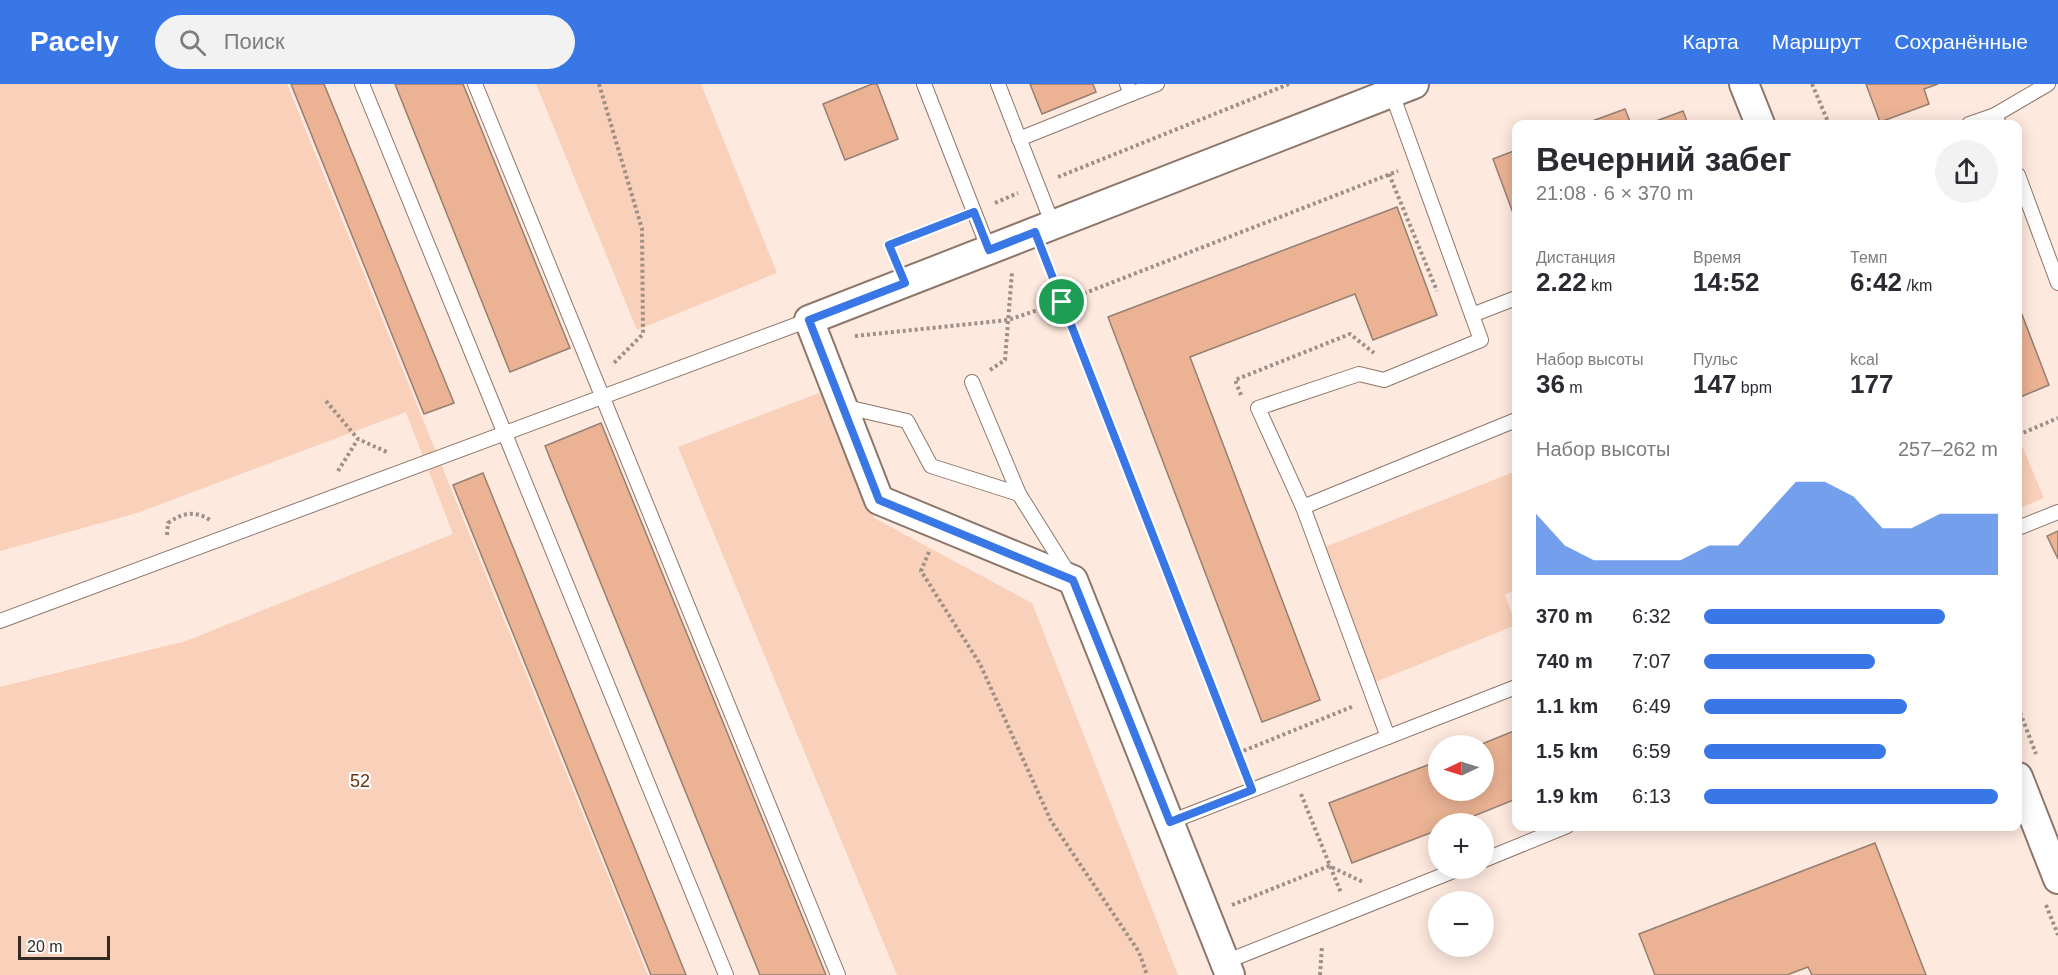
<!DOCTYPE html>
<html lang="ru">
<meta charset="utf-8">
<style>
:root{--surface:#fff;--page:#f2f2f3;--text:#2b2b33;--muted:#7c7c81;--accent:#3877e5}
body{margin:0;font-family:Helvetica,sans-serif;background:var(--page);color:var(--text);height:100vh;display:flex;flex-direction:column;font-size:22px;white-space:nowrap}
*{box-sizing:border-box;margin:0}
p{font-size:20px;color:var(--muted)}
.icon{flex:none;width:33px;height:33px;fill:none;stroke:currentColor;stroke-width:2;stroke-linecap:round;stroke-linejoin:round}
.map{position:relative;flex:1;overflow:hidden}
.details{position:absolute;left:1512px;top:36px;width:510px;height:711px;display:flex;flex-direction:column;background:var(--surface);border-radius:12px;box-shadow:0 3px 15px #0003}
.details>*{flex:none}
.needle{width:39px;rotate:266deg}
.tools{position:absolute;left:1428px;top:651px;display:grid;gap:12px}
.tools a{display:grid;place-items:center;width:66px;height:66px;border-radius:50%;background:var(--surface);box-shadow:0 3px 15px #0003;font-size:30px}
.scale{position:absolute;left:18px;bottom:15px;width:92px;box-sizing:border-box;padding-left:6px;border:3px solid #332a25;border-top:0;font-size:16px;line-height:21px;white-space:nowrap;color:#332a25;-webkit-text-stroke:4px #fbfbfb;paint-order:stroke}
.pin{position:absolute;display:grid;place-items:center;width:51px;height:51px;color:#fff;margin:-26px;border:3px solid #fff;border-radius:50%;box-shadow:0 2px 6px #0007}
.round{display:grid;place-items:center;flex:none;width:63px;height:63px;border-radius:32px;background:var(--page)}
.headline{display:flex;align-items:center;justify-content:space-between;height:102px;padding:0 24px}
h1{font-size:33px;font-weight:700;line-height:45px}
.metrics{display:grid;grid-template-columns:repeat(3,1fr);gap:9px;height:102px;padding:6px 24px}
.metrics div{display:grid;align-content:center}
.metrics b{font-size:26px;font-weight:700}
.metrics small{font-size:16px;font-weight:400}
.metrics p{font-size:16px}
.chart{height:168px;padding:12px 24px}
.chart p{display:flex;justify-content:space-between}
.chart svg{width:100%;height:108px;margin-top:6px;fill:var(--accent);opacity:.7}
ul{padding:0 24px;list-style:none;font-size:20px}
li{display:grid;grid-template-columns:96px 72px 1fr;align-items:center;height:45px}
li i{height:15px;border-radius:8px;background:var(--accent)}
header{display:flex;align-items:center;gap:36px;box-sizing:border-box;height:84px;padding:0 30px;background:var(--accent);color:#fff}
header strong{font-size:28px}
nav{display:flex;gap:33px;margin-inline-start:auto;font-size:21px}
.search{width:420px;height:54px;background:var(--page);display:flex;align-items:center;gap:15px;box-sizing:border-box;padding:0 21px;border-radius:33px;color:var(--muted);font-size:22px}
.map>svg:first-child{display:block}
.green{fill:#f9d0b9}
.building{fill:#ebb394;stroke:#957f72;stroke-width:1.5}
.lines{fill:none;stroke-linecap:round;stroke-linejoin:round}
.lane-casing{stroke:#8d776b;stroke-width:16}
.street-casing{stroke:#8d776b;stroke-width:32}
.path{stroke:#9e8f87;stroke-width:4;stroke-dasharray:3 3;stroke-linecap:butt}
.lane{stroke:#fff;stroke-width:14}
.street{stroke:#fff;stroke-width:28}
.route-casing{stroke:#fff;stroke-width:12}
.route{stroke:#3877e5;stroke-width:8}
.labels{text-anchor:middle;stroke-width:4.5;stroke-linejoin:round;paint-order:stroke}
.park-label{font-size:18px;fill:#683513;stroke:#fbfbfb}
</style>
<header>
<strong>Pacely</strong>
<div class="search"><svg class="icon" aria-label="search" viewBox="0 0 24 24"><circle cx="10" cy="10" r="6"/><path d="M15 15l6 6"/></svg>Поиск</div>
<nav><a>Карта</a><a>Маршрут</a><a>Сохранённые</a></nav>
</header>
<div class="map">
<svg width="2058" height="891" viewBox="0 0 2058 891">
<rect width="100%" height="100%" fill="#fee9de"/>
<g class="green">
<path d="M0,0H287L648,891H0V603L186,557L453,450L406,328L137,429L0,467Z"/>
<path d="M536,0H701L777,189L637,246Z"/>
<path d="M824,307L874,434L1032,519L1178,891H897L678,363Z"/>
<path d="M2020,357L2044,414L2018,425V359Z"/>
<path d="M1516,387V505L1505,511L1516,541L1368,601L1315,467Z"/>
</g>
<g class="building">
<path d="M291,0H324L454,319L424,330Z"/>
<path d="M395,0H463L570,264L510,288Z"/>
<path d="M872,0H877L898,55L845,76L823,20Z"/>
<path d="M1030,0H1093L1096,8L1042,30Z"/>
<path d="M1866,0H1938L1924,5L1929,20L1880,38Z"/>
<path d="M1625,25L1631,40H1584Z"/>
<path d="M1683,27L1688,40H1648Z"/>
<path d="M1516,66V137L1493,75Z"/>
<path d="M1397,123L1437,231L1373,256L1355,210L1190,273L1320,616L1262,638L1108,233Z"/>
<path d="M2018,220L2049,301L2018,314Z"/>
<path d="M601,339L826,891H760L545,362Z"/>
<path d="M483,389L686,891H651L453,401Z"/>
<path d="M2058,447V475L2047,452Z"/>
<path d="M1516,646V715L1454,740H1438V746L1352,779L1329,719L1438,677V706H1484V662H1477Z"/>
<path d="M1875,759L1926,891H1812L1808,883L1787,891H1655L1639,850Z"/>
</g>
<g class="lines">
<g class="lane-casing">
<g id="lane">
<path d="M362,0L726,891"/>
<path d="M475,0L838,891"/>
<path d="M924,0L989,166"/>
<path d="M998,0L1053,141"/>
<path d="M1131,10L1157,0"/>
<path d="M1995,31L2048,0"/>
<path d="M1969,40L1995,31L1999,40"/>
<path d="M1019,55L1131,10L1127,0"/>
<path d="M2018,91L2058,199"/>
<path d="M1472,231L1516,214"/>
<path d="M972,298L1019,410"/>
<path d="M842,322L907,337L931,382L1019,410L1069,490"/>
<path d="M1303,423L1258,324L1359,290L1384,296L1481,256L1391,7"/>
<path d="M2018,444L2058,428"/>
<path d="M0,537L809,236"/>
<path d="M1388,653L1303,423L1516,336"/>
<path d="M1170,738L1516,603"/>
<path d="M1484,776L1567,742"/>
<path d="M1225,878L1461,784"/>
</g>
</g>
<g class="street-casing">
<g id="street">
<path d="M1744,0L1760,40"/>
<path d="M2018,693L2058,795"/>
<path d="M1230,891L1073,496L879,416L809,236L1414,0"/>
</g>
</g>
<g class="path">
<path d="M599,0L642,145L643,250L612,281"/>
<path d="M1812,0L1829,40"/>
<path d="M1389,90L1437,207"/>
<path d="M1058,93L1289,0"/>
<path d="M995,119L1018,109"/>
<path d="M894,173L889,161L954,136"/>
<path d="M1045,174L1244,687"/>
<path d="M855,252L1008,236L1062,218L1398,87"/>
<path d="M990,286L1005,276L1012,188"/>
<path d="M1241,311L1235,296L1350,250L1374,269"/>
<path d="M326,317L358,355L389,369"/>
<path d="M2018,351L2058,334"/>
<path d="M338,387L358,355"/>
<path d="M167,451L168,439C182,429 195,426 210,436"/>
<path d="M929,468L921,487L980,580L1051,737L1139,868L1147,891"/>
<path d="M2018,623L2036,670"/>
<path d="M1238,669L1354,622"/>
<path d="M1301,710L1341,809"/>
<path d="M1232,821L1329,782L1363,798"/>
<path d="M2046,821L2058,851"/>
<path d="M1320,891L1322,862"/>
</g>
<use href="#lane" class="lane"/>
<use href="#street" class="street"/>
</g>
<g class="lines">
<g class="route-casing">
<path id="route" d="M974,128L989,166L1035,148L1252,706L1170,738L1073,496L879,416L809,236L905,199L889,161Z"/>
</g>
<use href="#route" class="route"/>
</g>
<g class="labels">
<g class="park-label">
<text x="360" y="703">52</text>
</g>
</g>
</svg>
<div class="tools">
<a><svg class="needle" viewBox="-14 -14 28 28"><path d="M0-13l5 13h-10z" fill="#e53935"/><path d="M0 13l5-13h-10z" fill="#7c7c81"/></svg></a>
<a>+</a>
<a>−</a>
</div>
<div class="scale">20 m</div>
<div class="pin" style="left:1062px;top:218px;background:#1e9e55"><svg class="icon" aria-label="arrive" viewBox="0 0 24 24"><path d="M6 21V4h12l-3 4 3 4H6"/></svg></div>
<section class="details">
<div class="headline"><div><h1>Вечерний забег</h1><p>21:08 · 6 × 370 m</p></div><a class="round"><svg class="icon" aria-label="share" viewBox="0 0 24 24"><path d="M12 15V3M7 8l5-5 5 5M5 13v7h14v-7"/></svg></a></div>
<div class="metrics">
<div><p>Дистанция</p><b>2.22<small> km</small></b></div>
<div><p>Время</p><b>14:52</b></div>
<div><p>Темп</p><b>6:42<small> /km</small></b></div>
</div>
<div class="metrics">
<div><p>Набор высоты</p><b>36<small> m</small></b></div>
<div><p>Пульс</p><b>147<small> bpm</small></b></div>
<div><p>kcal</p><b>177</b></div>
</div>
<div class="chart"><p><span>Набор высоты</span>257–262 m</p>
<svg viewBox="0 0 160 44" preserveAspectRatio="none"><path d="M0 44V19L10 32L20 38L30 38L40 38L50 38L60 32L70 32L80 19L90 6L100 6L110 12L120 25L130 25L140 19L150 19L160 19V44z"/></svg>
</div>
<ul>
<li><b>370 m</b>6:32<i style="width:82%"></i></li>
<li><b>740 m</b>7:07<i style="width:58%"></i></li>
<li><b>1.1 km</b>6:49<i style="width:69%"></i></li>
<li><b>1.5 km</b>6:59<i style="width:62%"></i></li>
<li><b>1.9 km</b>6:13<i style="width:100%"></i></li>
</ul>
</section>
</div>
